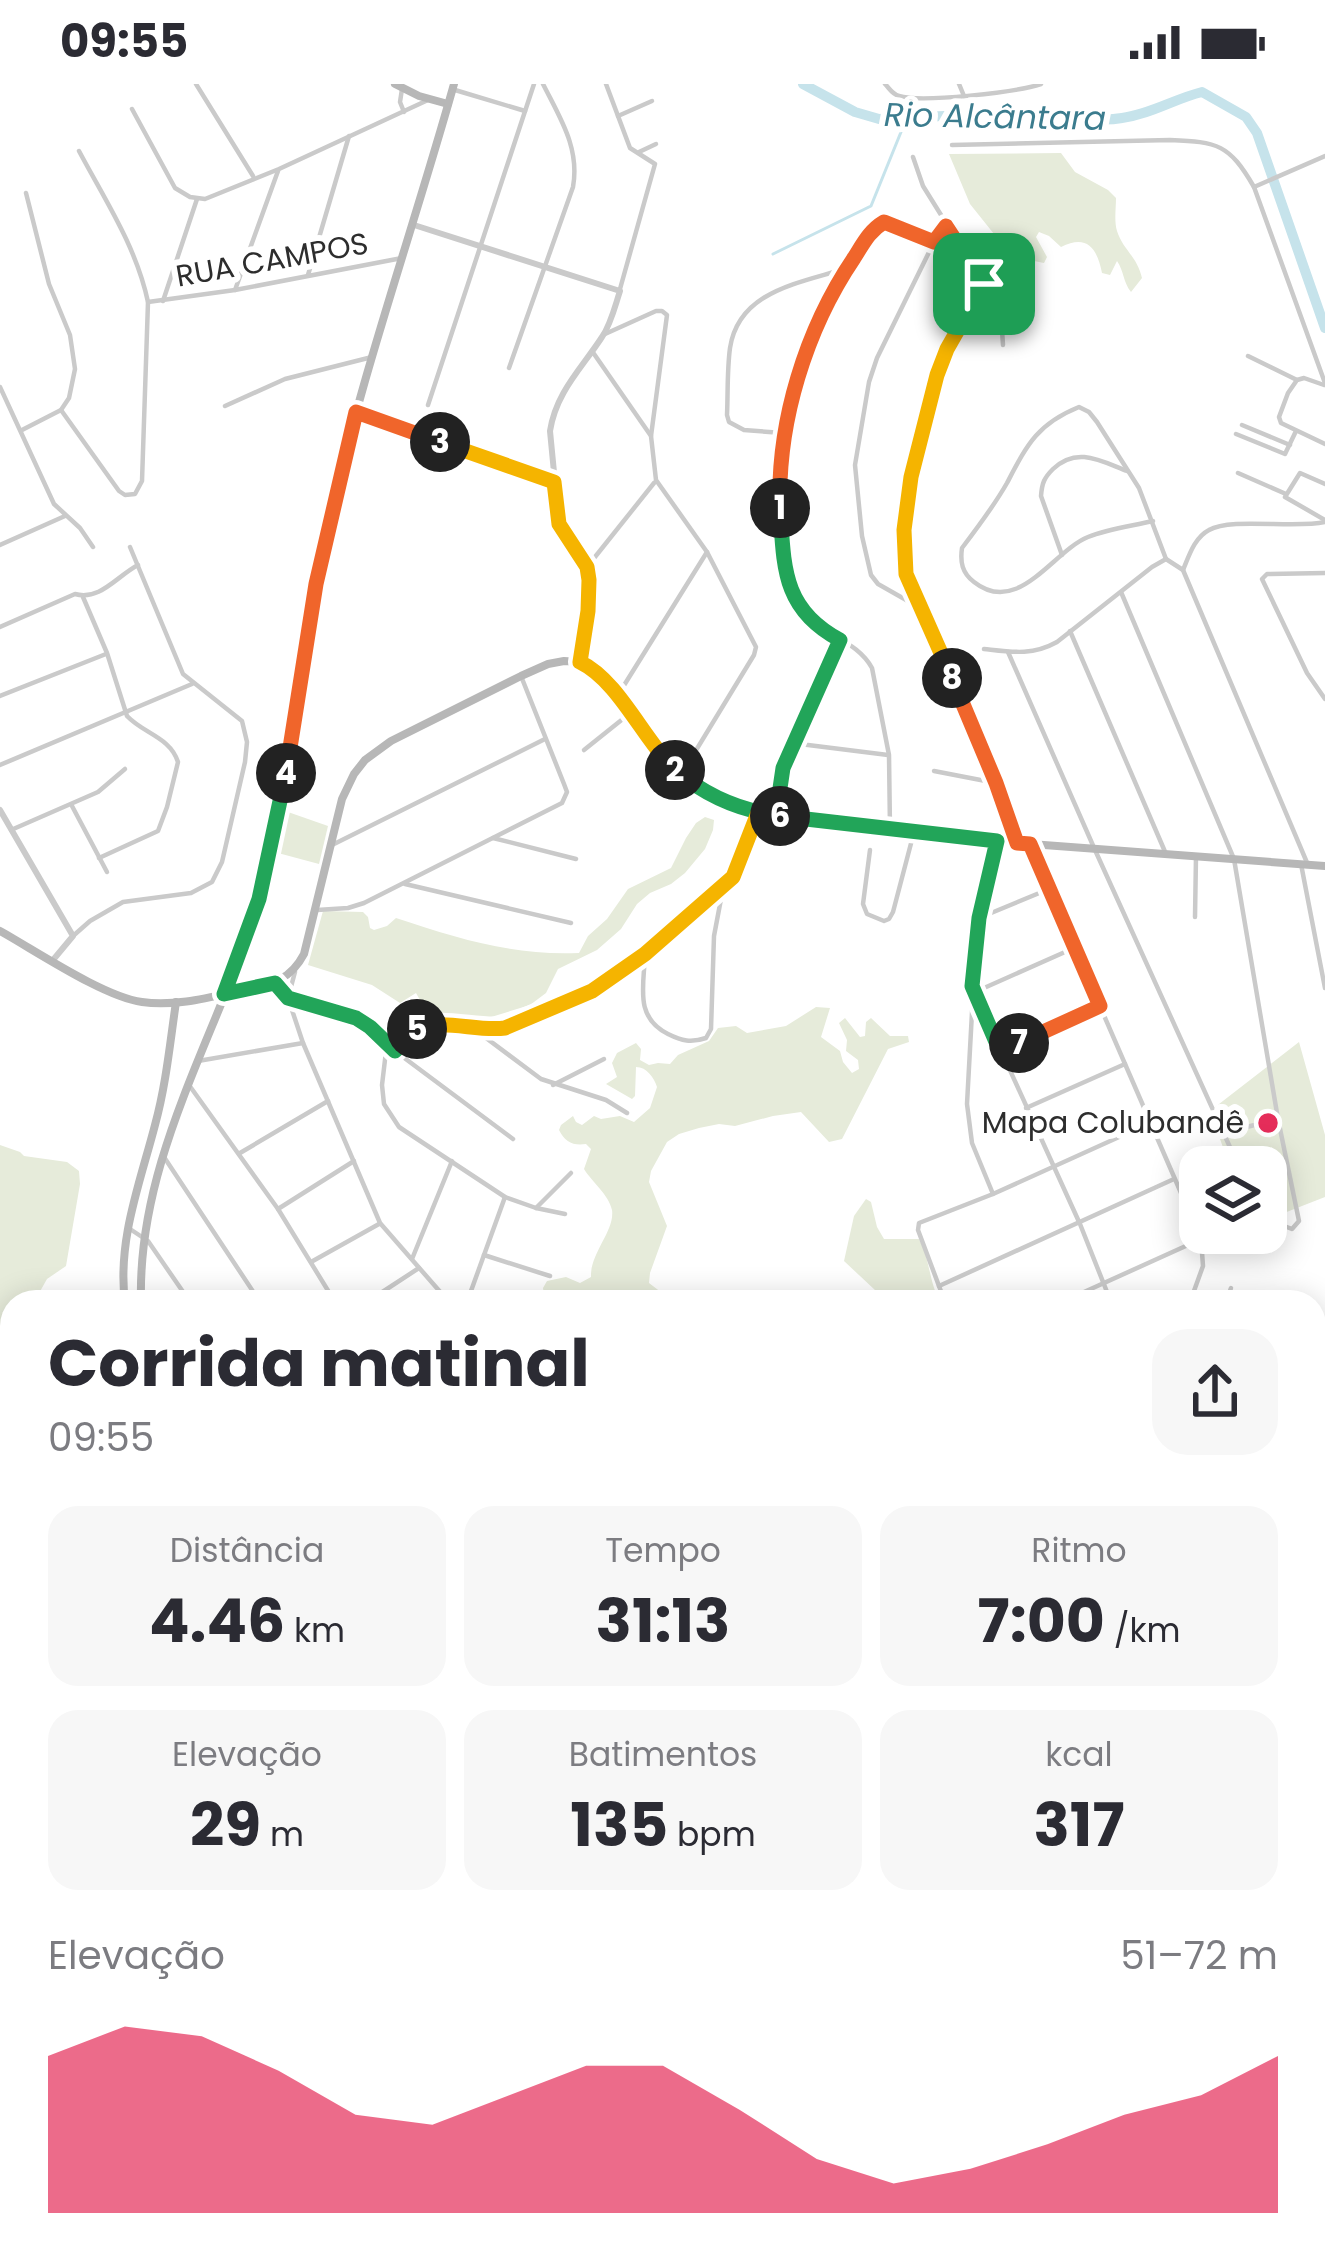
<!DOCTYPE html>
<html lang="pt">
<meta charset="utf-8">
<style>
:root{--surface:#fff;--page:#f7f7f7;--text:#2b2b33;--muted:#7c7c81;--accent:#e52d5a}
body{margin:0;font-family:Poppins,sans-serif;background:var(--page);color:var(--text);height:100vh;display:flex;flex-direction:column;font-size:45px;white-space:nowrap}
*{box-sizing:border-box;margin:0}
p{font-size:39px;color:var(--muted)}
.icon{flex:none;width:66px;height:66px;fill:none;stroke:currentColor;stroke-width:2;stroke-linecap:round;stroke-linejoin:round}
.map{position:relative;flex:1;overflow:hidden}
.details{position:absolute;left:0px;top:1206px;width:1326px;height:972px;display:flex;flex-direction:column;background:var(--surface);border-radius:36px 36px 0 0;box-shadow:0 6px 30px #0003}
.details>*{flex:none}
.tools{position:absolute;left:1179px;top:1062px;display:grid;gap:24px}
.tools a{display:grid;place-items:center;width:108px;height:108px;border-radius:24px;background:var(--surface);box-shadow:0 6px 30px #0003;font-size:60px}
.pin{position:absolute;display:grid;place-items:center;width:102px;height:102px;color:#fff;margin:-51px;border-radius:24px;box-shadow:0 6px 18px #0006}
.km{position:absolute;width:60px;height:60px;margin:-30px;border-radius:50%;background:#222;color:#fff;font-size:33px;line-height:60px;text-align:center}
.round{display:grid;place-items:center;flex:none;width:126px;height:126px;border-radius:36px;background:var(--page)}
.head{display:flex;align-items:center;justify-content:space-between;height:204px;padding:0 48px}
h1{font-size:66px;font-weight:700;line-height:90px}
.stats{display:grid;grid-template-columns:repeat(3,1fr);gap:18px;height:204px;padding:12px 48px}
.stats div{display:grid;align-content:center;border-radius:30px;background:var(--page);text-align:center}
.stats b{font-size:60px;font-weight:700}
.stats small{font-size:33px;font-weight:400}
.stats p{font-size:33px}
.chart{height:336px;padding:24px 48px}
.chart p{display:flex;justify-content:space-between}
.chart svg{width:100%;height:216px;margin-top:12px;fill:var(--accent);opacity:.7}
.status{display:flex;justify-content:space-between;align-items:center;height:84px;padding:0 60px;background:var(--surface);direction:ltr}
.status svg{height:33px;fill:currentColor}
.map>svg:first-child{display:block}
.green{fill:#e6ebda}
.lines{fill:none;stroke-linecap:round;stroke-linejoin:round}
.stream{stroke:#c6e3eb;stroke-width:3}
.river{stroke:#c6e3eb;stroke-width:10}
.minor{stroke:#cacaca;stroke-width:4.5}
.tertiary{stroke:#cacaca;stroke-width:6}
.secondary{stroke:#b7b7b7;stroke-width:8}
.split-1-casing{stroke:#fff;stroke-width:24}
.split-2-casing{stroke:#fff;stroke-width:24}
.split-3-casing{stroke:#fff;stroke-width:24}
.split-4-casing{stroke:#fff;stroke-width:24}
.split-5-casing{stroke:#fff;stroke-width:24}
.split-6-casing{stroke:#fff;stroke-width:24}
.split-7-casing{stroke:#fff;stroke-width:24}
.split-8-casing{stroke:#fff;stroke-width:24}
.split-9-casing{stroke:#fff;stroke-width:24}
.split-1{stroke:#f0652b;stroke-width:15}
.split-2{stroke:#22a559;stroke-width:15}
.split-3{stroke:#f5b400;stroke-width:15}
.split-4{stroke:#f0652b;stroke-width:15}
.split-5{stroke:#22a559;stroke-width:15}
.split-6{stroke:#f5b400;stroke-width:15}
.split-7{stroke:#22a559;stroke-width:15}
.split-8{stroke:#f0652b;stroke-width:15}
.split-9{stroke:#f5b400;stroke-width:15}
.poi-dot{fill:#e52d5a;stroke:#fff;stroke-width:4.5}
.labels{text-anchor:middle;stroke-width:12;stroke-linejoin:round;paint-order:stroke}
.street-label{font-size:30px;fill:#2d2d2d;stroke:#fff}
.poi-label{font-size:30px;fill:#2d2d2d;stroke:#fff;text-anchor:end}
.water-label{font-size:33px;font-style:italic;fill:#3b7c8e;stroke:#fff}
</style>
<div class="status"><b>09:55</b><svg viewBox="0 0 49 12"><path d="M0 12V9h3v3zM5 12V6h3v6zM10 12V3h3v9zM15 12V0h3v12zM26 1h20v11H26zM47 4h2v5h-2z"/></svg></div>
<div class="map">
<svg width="1325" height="2178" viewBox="0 0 1325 2178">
<rect width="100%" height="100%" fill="#fff"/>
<g class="green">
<path d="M1061,69L1075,88L1108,106L1116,114C1116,125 1114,137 1117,147C1123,166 1137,172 1142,194L1131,208C1123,198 1124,187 1117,177L1110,191L1102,189C1097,164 1087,150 1061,163L1049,152L1039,148L1036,153L1047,173L1044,179L1029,176C1019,160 1013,154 994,150L970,120L949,70Z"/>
<path d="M288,728L328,742L319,780L278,769Z"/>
<path d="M705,733L714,736L713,746L705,765L685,789L671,800L650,809L637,820L621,845L597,866L558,885L546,909L530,921L488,934L469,937L425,925L416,909L400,919L372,901L308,881L323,827L363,828L368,833L370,844L374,846L387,842L396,834C459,855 515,872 579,869L588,852L607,835L628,805L671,784L686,754L696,739Z"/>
<path d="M816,923L830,924L821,953L840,967L843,978L852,989L859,985L858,976L846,967L847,956L839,939L845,934L860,953L865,952L866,938L871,934L890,952H908L909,958L888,965L842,1055L829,1058L801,1028L773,1032L735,1042L719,1040L699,1044L679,1050L667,1058L651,1087L649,1098L667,1142L650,1189L649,1199L666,1212L680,1218H545L543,1204L547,1197L566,1193L580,1199L591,1193C590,1169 615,1147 612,1126C609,1111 592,1098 584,1085L591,1065L586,1060C573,1062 565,1058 559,1046L561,1041L573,1032L576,1038L582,1041L594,1032L601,1035L620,1032L634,1038L650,1024L657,1003C654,994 647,983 636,983L635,1012L632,1015L606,1000L617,993L612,979L617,969L636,959L641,965L640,976L649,981L658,979L670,980L678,971L709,957L718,944L736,942L747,949L786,942Z"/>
<path d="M1299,958L1325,1051V1113L1266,1136V1083H1230L1210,1027Z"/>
<path d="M0,1061L20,1068L24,1072L67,1078L79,1087L80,1100L66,1182L47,1195L34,1218H12V1473L0,1478Z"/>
<path d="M866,1115L871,1118L877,1143L884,1155H919C930,1175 929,1198 940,1218H864L859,1207L875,1215V1206L844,1177L854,1132Z"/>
<path d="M428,2166H564V2178H435L425,2172Z"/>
<path d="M798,2166H998L988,2178H791Z"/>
</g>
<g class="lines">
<path class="stream" d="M773,170L871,122L901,48L892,35"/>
<path class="river" d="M803,0L855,28L879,35C932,33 985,29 1038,29C1067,30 1094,39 1122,34C1151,30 1174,15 1202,8L1246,33L1257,49L1325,244"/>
<g class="minor">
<path d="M196,0L253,92"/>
<path d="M606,0L630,64L655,80L620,205"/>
<path d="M885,0C890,5 892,10 899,12C922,19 1018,8 1041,0"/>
<path d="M959,0L964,12"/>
<path d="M402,5L400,18L404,28"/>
<path d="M455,6L525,27"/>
<path d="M132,25L175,104L190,113L205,115L279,85L428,16"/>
<path d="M618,32L652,17"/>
<path d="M952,61L1170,56C1218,58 1229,60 1254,103L1325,299"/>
<path d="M639,68L656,60"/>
<path d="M913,73L923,102L984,200L948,265L937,291L911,393L904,446V470L906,490L996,699L1017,759"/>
<path d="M1254,103L1325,72"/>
<path d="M308,191L349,52"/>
<path d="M982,205L1009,221L1002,246L1003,261"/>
<path d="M235,206L278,87"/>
<path d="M163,217L197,115"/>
<path d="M148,218L235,206L402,174"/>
<path d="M605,250L656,227H662L667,231L651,352"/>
<path d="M592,267L651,352L656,396L707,468L756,563L754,571L681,691"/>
<path d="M1248,272L1297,296"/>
<path d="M509,284L573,103C580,64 560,34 543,0"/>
<path d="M1324,301L1304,294L1297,296L1288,309L1279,333L1281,339L1325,360"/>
<path d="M0,303L54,420L80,444L93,463"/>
<path d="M428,321L534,0"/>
<path d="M225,322L285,295L372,273"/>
<path d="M61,326L119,407L125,411L135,410L142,397L148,218C136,162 105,116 79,67"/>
<path d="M356,329L554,398"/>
<path d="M1242,341L1290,361"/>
<path d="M22,346L61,326L69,314L75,285L70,251L49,200L26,109"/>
<path d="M783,349L744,346L729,338L727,331C728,309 727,286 730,264C739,206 801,199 847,184"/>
<path d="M1236,350L1285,370L1296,347"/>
<path d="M1238,389L1286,410"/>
<path d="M1325,400L1300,389L1285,413L1325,436"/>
<path d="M1153,437C1132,442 1108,445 1088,453C1053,467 1018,533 974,498C962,489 960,478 962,464C978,443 994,422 1007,399C1027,361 1037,340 1079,323L1089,328L1097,338L1139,404L1166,475"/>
<path d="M0,461L65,432"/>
<path d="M1062,471L1041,412C1042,399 1044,394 1053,385C1077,362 1101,377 1127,387"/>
<path d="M1166,475L1183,486L1308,781"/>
<path d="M587,483L654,399"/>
<path d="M1183,486C1189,472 1194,454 1209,446C1231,433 1295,445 1325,438"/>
<path d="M1325,489L1267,490L1262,495L1307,589L1325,615"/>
<path d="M1121,508L1234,775L1278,1035L1299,1137L1292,1145L1266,1135"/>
<path d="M83,513L107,569L127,632C144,650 170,653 178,678L167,723L158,747L99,774"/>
<path d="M922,525L878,500L871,491L862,452L855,381L869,298L877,274L934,158L946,142"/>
<path d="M0,543L75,510C100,517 117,492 138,481"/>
<path d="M1070,547L1166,770"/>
<path d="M984,565C1011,568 1032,572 1057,558L1152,483L1166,475"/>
<path d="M1008,568L1095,766L1239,1083"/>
<path d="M618,611L707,468"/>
<path d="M0,612L106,570"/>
<path d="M792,659L888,671"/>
<path d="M584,666L629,630"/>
<path d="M0,681L192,600"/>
<path d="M934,687L996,699"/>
<path d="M72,722L107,788"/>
<path d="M776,729L783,684L840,556"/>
<path d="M890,745L889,671L872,584C853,550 811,553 792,509C783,489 783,467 781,446C775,351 801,251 855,173C864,159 870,147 884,138L934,158"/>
<path d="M11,746L98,708L125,685"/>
<path d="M493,754L576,775"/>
<path d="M332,761L545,655"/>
<path d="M1030,761L1201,1155L1203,1182L1190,1218"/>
<path d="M870,766L863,820L867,830L884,837L889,835L893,828L914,748"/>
<path d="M1301,780L1325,904"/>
<path d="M405,800L571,839"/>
<path d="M317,826L348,824L364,819L562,719L567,708L564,700L521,592"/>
<path d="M1195,833L1196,772"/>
<path d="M979,834L1049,805"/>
<path d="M73,852L90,837L123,818L191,809L212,798L222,778L245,678L247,658L242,637L183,590L130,463"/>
<path d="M645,870C644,902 634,933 668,950C682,957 691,959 706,954L711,945L714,852L721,815L730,798"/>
<path d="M295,888L288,914L342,930L369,943L395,967L513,1055"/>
<path d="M276,899L288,914L303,959L380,1139L449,1218"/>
<path d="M973,905L1080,1140L1111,1218"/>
<path d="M975,908L1074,864"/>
<path d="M474,945L541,995L606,1016L627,1029"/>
<path d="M387,959L382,1001L384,1020L399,1043L505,1113L536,1124L565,1130"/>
<path d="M395,967L421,943L429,940L474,945L505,944L570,918L609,896L645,870L733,793L758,729"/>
<path d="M1000,967L1099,922"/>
<path d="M198,977L303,959"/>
<path d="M189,1001L278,1125L335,1218"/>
<path d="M553,1001L604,975"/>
<path d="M1026,1024L1125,980"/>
<path d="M1224,1049L1277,1035"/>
<path d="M240,1069L328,1017"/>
<path d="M164,1073L260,1218"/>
<path d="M993,1110L972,1059L967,1020L976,855L997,757"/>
<path d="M536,1124L571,1089"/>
<path d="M278,1125L354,1077"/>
<path d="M130,1145L148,1157L190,1218"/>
<path d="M484,1171L550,1192"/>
<path d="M412,1175L452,1077"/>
<path d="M311,1178L379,1140"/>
<path d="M939,1202L1174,1095"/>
<path d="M367,1218L419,1184"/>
<path d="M467,1218L505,1113"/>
<path d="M945,1218L918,1146L919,1139L993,1110L1150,1039"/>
<path d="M1062,1218L1199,1156"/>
<path d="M1226,1218L1231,1204"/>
<path d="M1314,1377L1325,1383"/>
<path d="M1314,1428L1325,1437"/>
<path d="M1314,1503L1325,1505"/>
<path d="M0,1632L12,1603"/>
<path d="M1314,1652L1325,1594"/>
<path d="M0,1673L12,1676"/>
<path d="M0,1845L12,1848"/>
<path d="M1314,1873L1325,1874"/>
<path d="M0,2007L12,1947"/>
<path d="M191,2166L207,2178"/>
<path d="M72,2178L78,2166"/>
<path d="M148,2178L153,2166"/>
<path d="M209,2178L215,2166"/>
<path d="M294,2178L298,2166"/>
<path d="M370,2178L373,2166"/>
<path d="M1119,2178L1123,2166"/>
<path d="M1200,2178L1202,2166"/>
</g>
<g class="tertiary">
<path d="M414,141L620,207C615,222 611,240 602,253C582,284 556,308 550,347L559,440L587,483L589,496L588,527L580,577"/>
<path d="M0,726L73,852L53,876"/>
<path d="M1314,2041L1325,2006"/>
<path d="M0,2050L12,2053"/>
<path d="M0,2146L12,2122"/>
<path d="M1277,2178L1279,2166"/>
</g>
<g class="secondary">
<path d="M395,0L419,12L448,20"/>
<path d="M0,847C36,867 104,913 142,918C175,923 211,913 243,906C271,900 290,897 304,870L342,715L354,690L365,676L391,657L521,592L548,580L564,577L580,578L604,595L651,660L681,691L715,714L758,729L1017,759L1325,782"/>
<path d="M125,1218C117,1157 140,1099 155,1041C166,1001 170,959 176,918"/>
<path d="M141,1218C137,1068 224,943 263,803C296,683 302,557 329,436C362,289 413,146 454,0"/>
<path d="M3,2178L11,2148"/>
</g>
</g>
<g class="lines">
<g class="split-1-casing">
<path id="split-1" d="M780,424C777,338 806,245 854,174C863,160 869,147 884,138L934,158L946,142L984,200"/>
</g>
<g class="split-2-casing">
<path id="split-2" d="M675,686C705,711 737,726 776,731L783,684L840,556C782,525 784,483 780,424"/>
</g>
<g class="split-3-casing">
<path id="split-3" d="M440,358L554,398L559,440L587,483L589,496L588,527L580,578C619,597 643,655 675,686"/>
</g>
<g class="split-4-casing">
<path id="split-4" d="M286,689L316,500L356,328L440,358"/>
</g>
<g class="split-5-casing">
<path id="split-5" d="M286,689L259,815L224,910L275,899L288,914L356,934L370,943L395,967L417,945"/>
</g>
<g class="split-6-casing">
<path id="split-6" d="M417,945C443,934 477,948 505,944L592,907L645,870L733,793L758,729L780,732"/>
</g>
<g class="split-7-casing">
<path id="split-7" d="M780,732L997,757L979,834L972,902L1000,967L1019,959"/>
</g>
<g class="split-8-casing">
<path id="split-8" d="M952,594L996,699L1017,759L1030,760L1100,922L1019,959"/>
</g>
<g class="split-9-casing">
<path id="split-9" d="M952,594L906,490L904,446L911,393L937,291L947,265L984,200"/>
</g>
<use href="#split-1" class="split-1"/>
<use href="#split-2" class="split-2"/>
<use href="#split-3" class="split-3"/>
<use href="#split-4" class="split-4"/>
<use href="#split-5" class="split-5"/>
<use href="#split-6" class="split-6"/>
<use href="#split-7" class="split-7"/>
<use href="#split-8" class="split-8"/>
<use href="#split-9" class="split-9"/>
</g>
<circle class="poi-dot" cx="1268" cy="1039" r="12"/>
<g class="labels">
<g class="street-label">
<text transform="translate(272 176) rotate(-10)" y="10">RUA CAMPOS</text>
</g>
<g class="poi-label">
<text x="1244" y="1049">Mapa Colubandê</text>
</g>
<g class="water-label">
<text transform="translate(995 32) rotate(1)" y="12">Rio Alcântara</text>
</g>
</g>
</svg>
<div class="tools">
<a><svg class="icon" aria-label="layers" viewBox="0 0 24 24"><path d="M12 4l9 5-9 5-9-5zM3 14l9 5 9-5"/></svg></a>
</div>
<div class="pin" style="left:984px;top:200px;background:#1e9e55"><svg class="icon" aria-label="arrive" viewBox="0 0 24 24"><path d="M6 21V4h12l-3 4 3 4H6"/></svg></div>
<b class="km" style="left:780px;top:424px">1</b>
<b class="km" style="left:675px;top:686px">2</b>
<b class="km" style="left:440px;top:358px">3</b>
<b class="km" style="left:286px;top:689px">4</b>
<b class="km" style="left:417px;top:945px">5</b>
<b class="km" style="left:780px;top:732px">6</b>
<b class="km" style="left:1019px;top:959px">7</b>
<b class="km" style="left:952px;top:594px">8</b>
<section class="details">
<div class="head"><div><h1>Corrida matinal</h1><p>09:55</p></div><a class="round"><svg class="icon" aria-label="share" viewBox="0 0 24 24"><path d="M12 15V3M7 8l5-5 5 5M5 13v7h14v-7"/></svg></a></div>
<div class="stats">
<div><p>Distância</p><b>4.46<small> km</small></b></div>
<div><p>Tempo</p><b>31:13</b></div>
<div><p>Ritmo</p><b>7:00<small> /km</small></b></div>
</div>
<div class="stats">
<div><p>Elevação</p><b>29<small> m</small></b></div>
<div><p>Batimentos</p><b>135<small> bpm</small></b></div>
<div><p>kcal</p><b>317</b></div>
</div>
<div class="chart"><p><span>Elevação</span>51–72 m</p>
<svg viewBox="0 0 160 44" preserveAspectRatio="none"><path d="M0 44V12L10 6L20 8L30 15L40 24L50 26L60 20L70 14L80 14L90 23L100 33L110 38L120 35L130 30L140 24L150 20L160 12V44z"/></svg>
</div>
</section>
</div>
